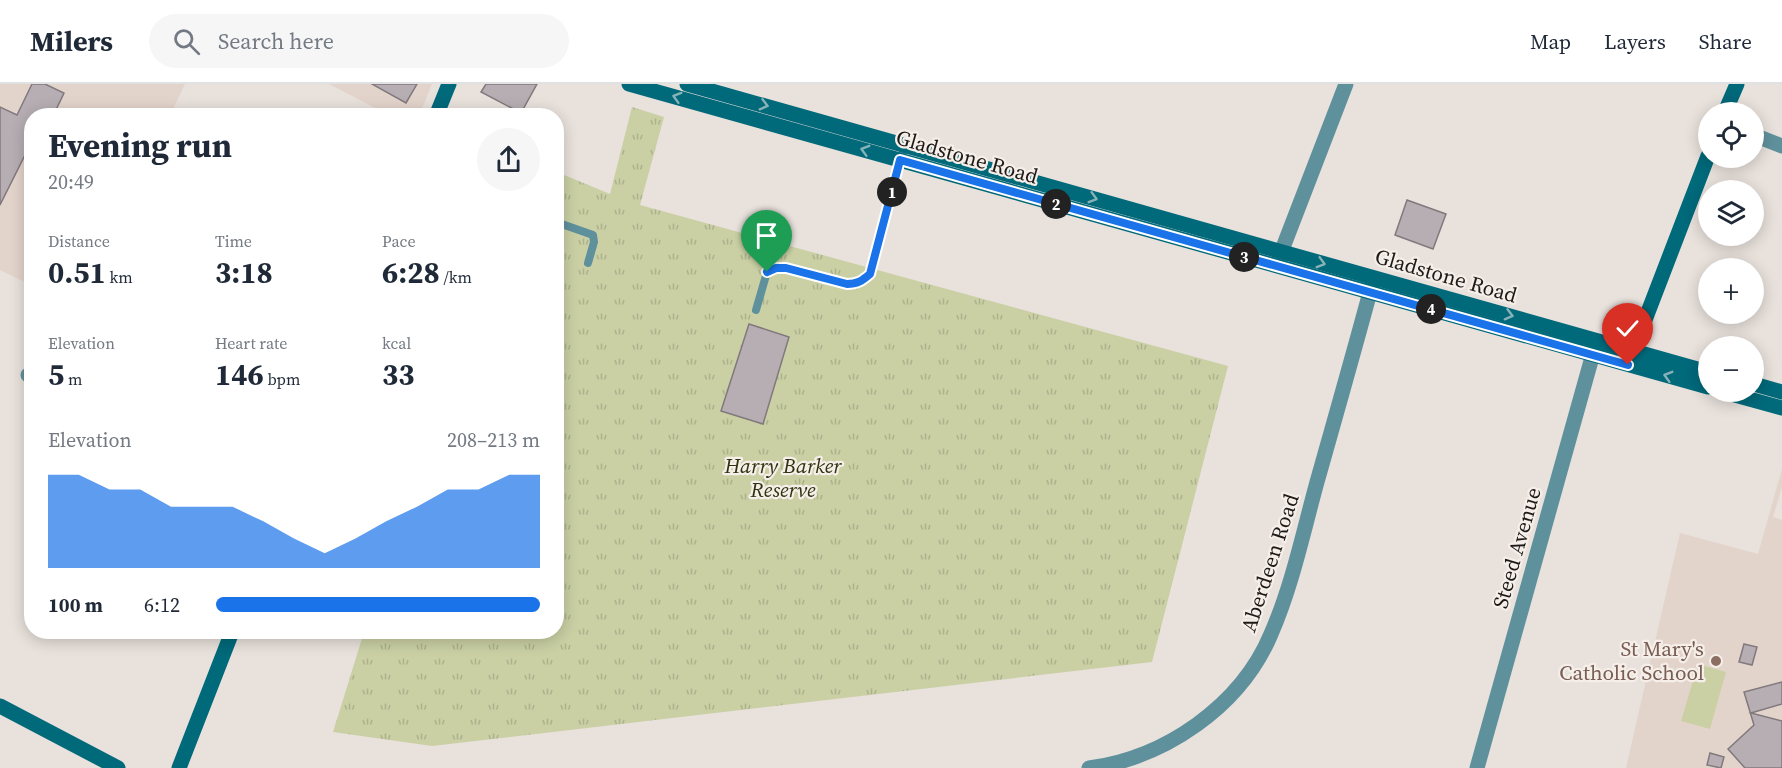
<!DOCTYPE html>
<meta charset="utf-8">
<style>
:root{--surface:#fff;--page:#f6f6f7;--text:#1f2937;--muted:#747a83;--line:#e0e1e3;--accent:#1a73e8}
body{margin:0;font-family:"Source Serif 4",serif;background:var(--page);color:var(--text);height:100vh;display:flex;flex-direction:column;font-size:22px;white-space:nowrap}
*{box-sizing:border-box;margin:0}
p{font-size:20px;color:var(--muted)}
.icon{flex:none;width:33px;height:33px;fill:none;stroke:currentColor;stroke-width:2;stroke-linecap:round;stroke-linejoin:round}
.map{position:relative;flex:1;overflow:hidden}
.sheet{position:absolute;left:24px;top:24px;width:540px;height:531px;display:flex;flex-direction:column;background:var(--surface);border-radius:24px;box-shadow:0 3px 15px #0003}
.sheet>*{flex:none}
.controls{position:absolute;left:1698px;top:18px;display:grid;gap:12px}
.controls a{display:grid;place-items:center;width:66px;height:66px;border-radius:50%;background:var(--surface);box-shadow:0 3px 15px #0003;font-size:30px}
.pin{position:absolute;display:grid;place-items:center;width:51px;height:51px;color:#fff;margin:-62px -26px;border-radius:50% 50% 50% 0;rotate:-45deg;box-shadow:0 0 6px #0007}
.pin .icon{rotate:45deg}
.km{position:absolute;width:30px;height:30px;margin:-15px;border-radius:50%;background:#222;color:#fff;font-size:16px;line-height:30px;text-align:center}
.round{display:grid;place-items:center;flex:none;width:63px;height:63px;border-radius:32px;background:var(--page)}
.overview{display:flex;align-items:center;justify-content:space-between;height:102px;padding:0 24px}
h1{font-size:33px;font-weight:700;line-height:45px}
.stats{display:grid;grid-template-columns:repeat(3,1fr);gap:9px;height:102px;padding:6px 24px}
.stats div{display:grid;align-content:center}
.stats b{font-size:30px;font-weight:700}
.stats small{font-size:16px;font-weight:400}
.stats p{font-size:16px}
.chart{height:168px;padding:12px 24px}
.chart p{display:flex;justify-content:space-between}
.chart svg{width:100%;height:108px;margin-top:6px;fill:var(--accent);opacity:.7}
ul{padding:0 24px;list-style:none;font-size:20px}
li{display:grid;grid-template-columns:96px 72px 1fr;align-items:center;height:45px}
li i{height:15px;border-radius:8px;background:var(--accent)}
header{display:flex;align-items:center;gap:36px;box-sizing:border-box;height:84px;padding:0 30px;background:var(--surface);border-bottom:2px solid var(--line)}
header strong{font-size:28px}
nav{display:flex;gap:33px;margin-inline-start:auto;font-size:21px}
.search{width:420px;height:54px;background:var(--page);display:flex;align-items:center;gap:15px;box-sizing:border-box;padding:0 21px;border-radius:33px;color:var(--muted);font-size:22px}
.map>svg:first-child{display:block}
.built{fill:#e3d4cb}
.grass{fill:#cad0a4}
.park{fill:url(#park-tufts)}
.building{fill:#b6aeb2;stroke:#81797d;stroke-width:1.5}
.lines{fill:none;stroke-linecap:round;stroke-linejoin:round}
.lane{stroke:#5f919d;stroke-width:8}
.street{stroke:#5f919d;stroke-width:15}
.secondary{stroke:#00697a;stroke-width:15}
.oneway{stroke:#87b2b7}
.route-casing{stroke:#fff;stroke-width:12}
.route{stroke:#1a73e8;stroke-width:8}
.education-dot{fill:#8d6e63;stroke:#f5eee9;stroke-width:2}
.labels{text-anchor:middle;stroke-width:4.5;stroke-linejoin:round;paint-order:stroke}
.street-label{font-size:21px;fill:#1c1917;stroke:#f5eee9}
.park-label{font-size:21px;font-style:italic;fill:#2f330d;stroke:#f5eee9}
.education-label{font-size:21px;fill:#785e54;stroke:#f5eee9;text-anchor:end}
</style>
<header>
<strong>Milers</strong>
<div class="search"><svg class="icon" aria-label="search" viewBox="0 0 24 24"><circle cx="10" cy="10" r="6"/><path d="M15 15l6 6"/></svg>Search here</div>
<nav><a>Map</a><a>Layers</a><a>Share</a></nav>
</header>
<div class="map">
<svg width="1782" height="684" viewBox="0 0 1782 684">
<defs>
<pattern id="park-tufts" width="24" height="20" patternUnits="userSpaceOnUse" patternTransform="scale(1.5)"><rect width="24" height="20" fill="#cad0a4"/><path d="M3 7l-1-3M5 7V3M7 7l1-3M15 17l-1-3M17 17v-4M19 17l1-3" fill="none" stroke="#adb28c"/></pattern>
</defs>
<rect width="100%" height="100%" fill="#e8e1dc"/>
<g class="built">
<path d="M0,0H185L170,31L32,32L31,201L0,186Z"/>
<path d="M329,0H432L419,32L389,31Z"/>
<path d="M1782,385V403L1773,433L1782,436V684H1626L1680,449L1758,470Z"/>
</g>
<path class="grass" d="M1698,580L1726,588L1710,645L1681,637Z"/>
<path class="park" d="M632,23L664,33L640,121L1228,282L1152,578L432,662L333,648L364,548H556L557,88L610,110Z"/>
<g class="building">
<path d="M32,0H45L64,9L53,32H32V57L0,121V23L17,31Z"/>
<path d="M372,0H417L406,19Z"/>
<path d="M486,0H537L521,29L481,8Z"/>
<path d="M1407,116L1446,130L1433,165L1395,151Z"/>
<path d="M749,240L789,253L763,340L721,327Z"/>
<path d="M1744,560L1757,563L1752,581L1739,578Z"/>
<path d="M1782,598V620L1751,629L1782,637V684H1745L1728,665L1754,641L1744,608Z"/>
<path d="M1710,669L1724,673L1721,684L1707,681Z"/>
</g>
<g class="lines">
<g class="lane">
<path d="M556,138L593,151L594,158L588,179"/>
<path d="M756,226L767,188L776,184H786L847,200C857,200 862,197 870,190L905,60"/>
</g>
<g class="street">
<path d="M1754,51L1782,62"/>
<path d="M1277,179L1346,0"/>
<path d="M28,291L32,294"/>
<path d="M1089,684C1165,674 1241,622 1271,550C1292,502 1303,449 1317,398C1336,331 1355,264 1373,197"/>
<path d="M1477,684L1596,259"/>
</g>
<g class="secondary">
<path d="M629,0L1708,303"/>
<path d="M687,0L1708,288"/>
<path d="M1725,28L1737,0"/>
<path d="M436,32L449,0"/>
<path d="M1630,275L1708,72"/>
<path d="M1754,300L1782,308"/>
<path d="M1724,308L1782,324"/>
<path d="M0,622L118,684"/>
<path d="M179,684L232,548"/>
</g>
</g>
<defs><path id="oneway-chevron" d="M-2-3.5L2.5 0L-2 3.5" fill="none" stroke-width="1.6" stroke-linecap="round" stroke-linejoin="round" transform="scale(1.5)"/></defs>
<g class="oneway">
<use href="#oneway-chevron" transform="translate(677 13) rotate(-164)"/>
<use href="#oneway-chevron" transform="translate(764 21) rotate(15)"/>
<use href="#oneway-chevron" transform="translate(865 66) rotate(-164)"/>
<use href="#oneway-chevron" transform="translate(1093 114) rotate(16)"/>
<use href="#oneway-chevron" transform="translate(1321 179) rotate(16)"/>
<use href="#oneway-chevron" transform="translate(1509 231) rotate(15)"/>
<use href="#oneway-chevron" transform="translate(1668 292) rotate(-164)"/>
</g>
<g class="lines">
<g class="route-casing">
<path id="route" d="M767,188L776,184H786L847,200C857,200 862,197 870,190L900,76L1628,281"/>
</g>
<use href="#route" class="route"/>
</g>
<circle class="education-dot" cx="1716" cy="577" r="6"/>
<g class="labels">
<g class="street-label">
<text transform="translate(967 73) rotate(16)" y="7">Gladstone Road</text>
<text transform="translate(1446 192) rotate(16)" y="7">Gladstone Road</text>
<text transform="translate(1517 464) rotate(-74)" y="7">Steed Avenue</text>
<text transform="translate(1270 479) rotate(-72)" y="7">Aberdeen Road</text>
</g>
<g class="park-label">
<text x="783" y="389">Harry Barker<tspan x="783" dy="24">Reserve</tspan></text>
</g>
<g class="education-label">
<text x="1704" y="572">St Mary's<tspan x="1704" dy="24">Catholic School</tspan></text>
</g>
</g>
</svg>
<div class="controls">
<a><svg class="icon" aria-label="locate" viewBox="0 0 24 24"><circle cx="12" cy="12" r="6"/><path d="M12 2v4M12 18v4M2 12h4M18 12h4"/></svg></a>
<a><svg class="icon" aria-label="layers" viewBox="0 0 24 24"><path d="M12 4l9 5-9 5-9-5zM3 14l9 5 9-5"/></svg></a>
<a>+</a>
<a>−</a>
</div>
<div class="pin" style="left:767px;top:188px;background:#1e9e55"><svg class="icon" aria-label="arrive" viewBox="0 0 24 24"><path d="M6 21V4h12l-3 4 3 4H6"/></svg></div>
<div class="pin" style="left:1628px;top:281px;background:#d93025"><svg class="icon" aria-label="check" viewBox="0 0 24 24"><path d="M5 12l5 5 9-10"/></svg></div>
<b class="km" style="left:892px;top:108px">1</b>
<b class="km" style="left:1056px;top:120px">2</b>
<b class="km" style="left:1244px;top:173px">3</b>
<b class="km" style="left:1431px;top:225px">4</b>
<section class="sheet">
<div class="overview"><div><h1>Evening run</h1><p>20:49</p></div><a class="round"><svg class="icon" aria-label="share" viewBox="0 0 24 24"><path d="M12 15V3M7 8l5-5 5 5M5 13v7h14v-7"/></svg></a></div>
<div class="stats">
<div><p>Distance</p><b>0.51<small> km</small></b></div>
<div><p>Time</p><b>3:18</b></div>
<div><p>Pace</p><b>6:28<small> /km</small></b></div>
</div>
<div class="stats">
<div><p>Elevation</p><b>5<small> m</small></b></div>
<div><p>Heart rate</p><b>146<small> bpm</small></b></div>
<div><p>kcal</p><b>33</b></div>
</div>
<div class="chart"><p><span>Elevation</span>208–213 m</p>
<svg viewBox="0 0 160 44" preserveAspectRatio="none"><path d="M0 44V6L10 6L20 12L30 12L40 19L50 19L60 19L70 25L80 32L90 38L100 32L110 25L120 19L130 12L140 12L150 6L160 6V44z"/></svg>
</div>
<ul>
<li><b>100 m</b>6:12<i style="width:100%"></i></li>
</ul>
</section>
</div>
